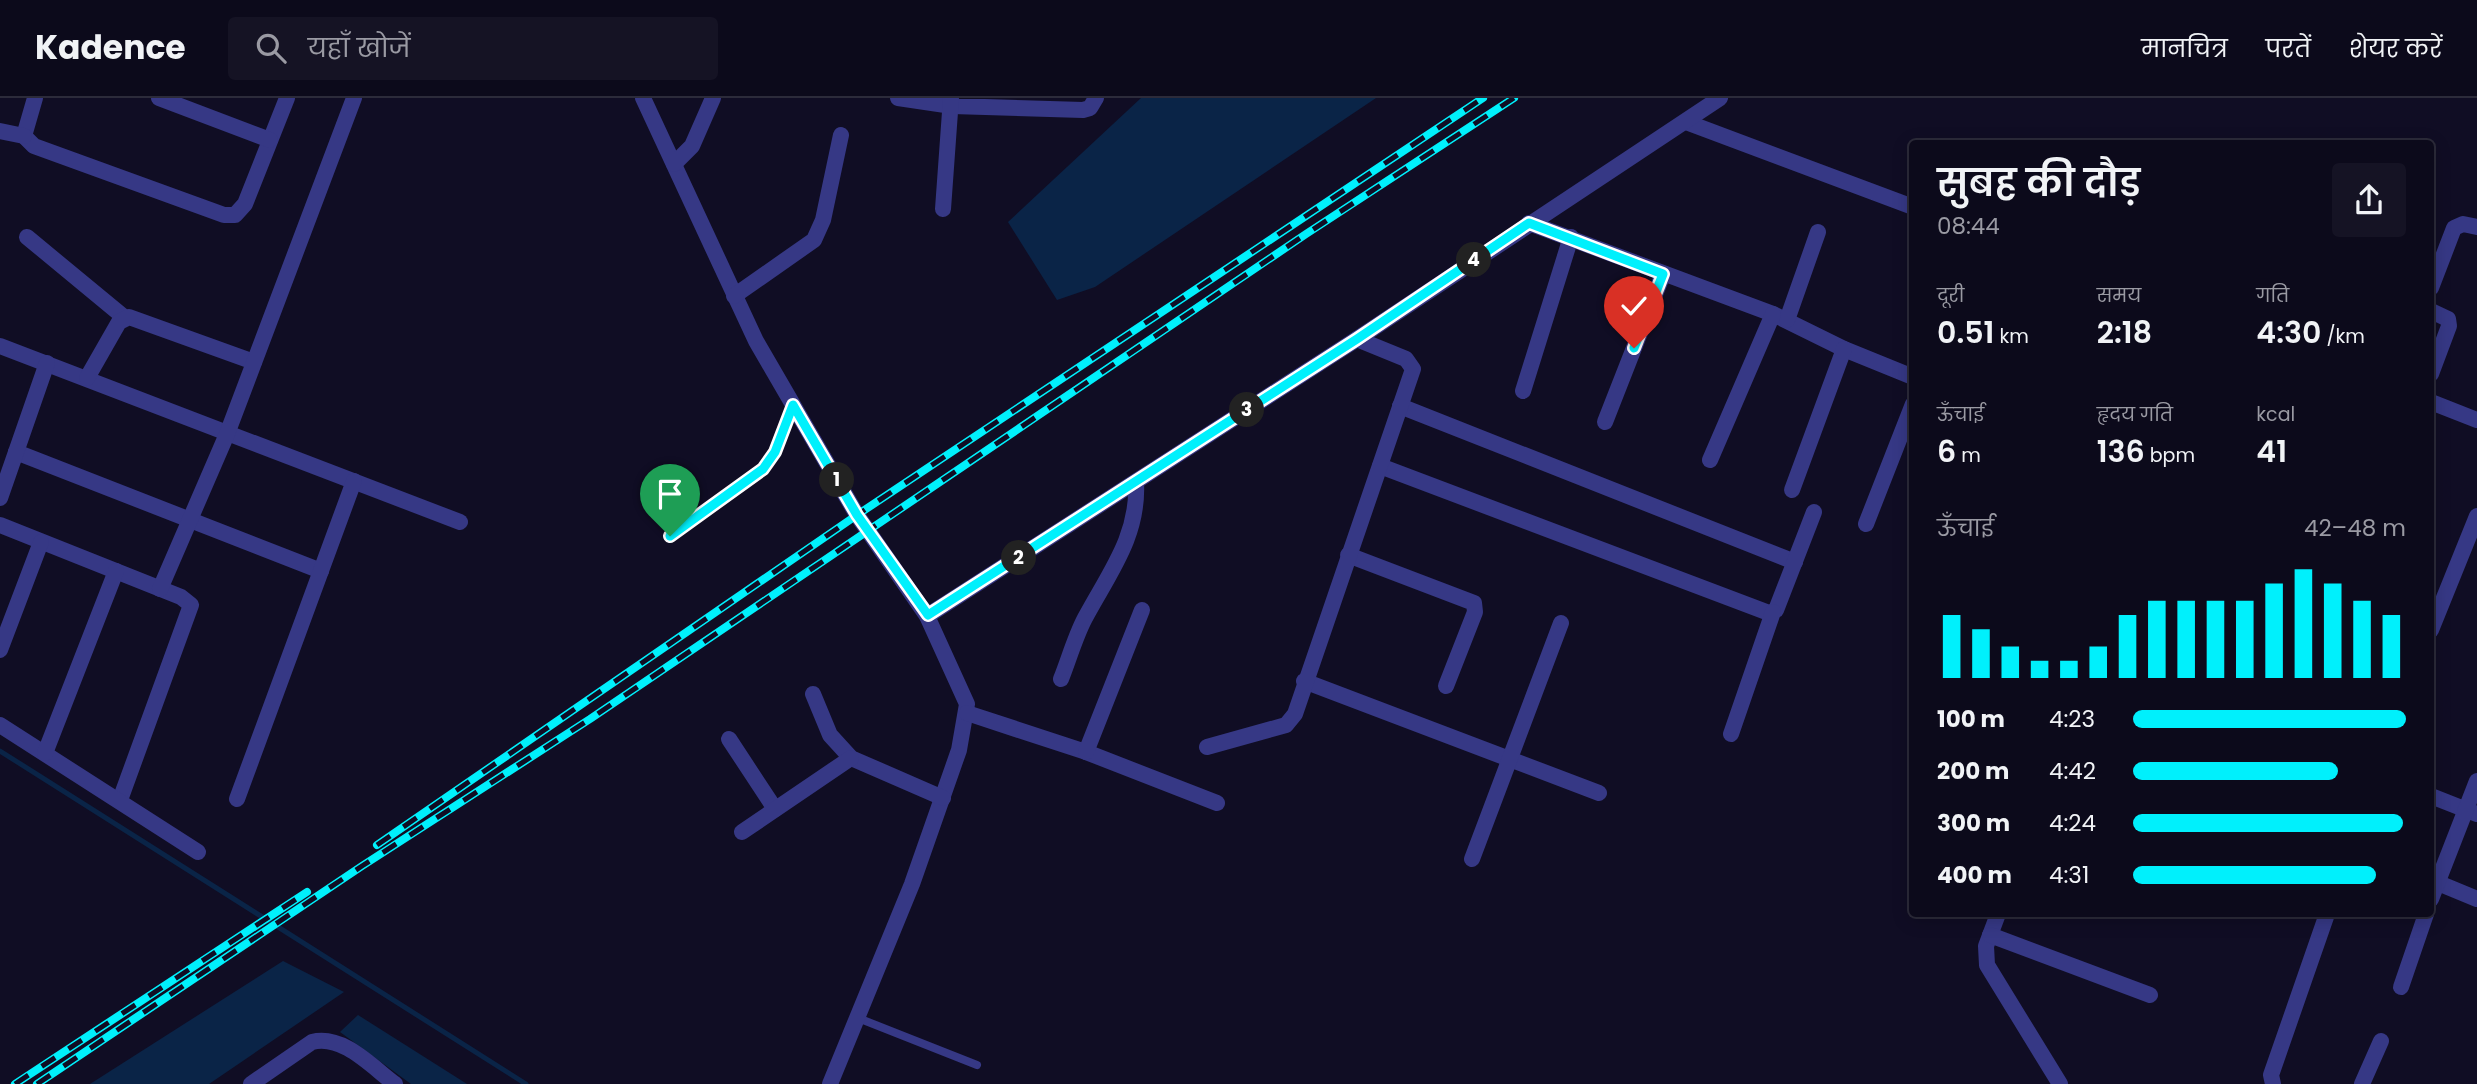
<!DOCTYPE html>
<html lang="hi">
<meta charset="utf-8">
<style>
:root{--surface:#0c0a1b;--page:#151324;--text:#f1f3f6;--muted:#9a9aa3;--line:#2c2b3a;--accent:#00f0fc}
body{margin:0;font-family:Poppins,"Noto Sans Devanagari",sans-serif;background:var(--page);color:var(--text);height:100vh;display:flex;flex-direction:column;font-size:26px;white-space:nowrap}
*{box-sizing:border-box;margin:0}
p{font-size:23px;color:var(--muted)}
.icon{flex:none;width:38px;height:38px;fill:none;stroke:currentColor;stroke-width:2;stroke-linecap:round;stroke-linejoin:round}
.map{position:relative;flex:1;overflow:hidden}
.drawer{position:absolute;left:1909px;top:42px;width:525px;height:777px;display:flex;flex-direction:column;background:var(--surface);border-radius:7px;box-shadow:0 4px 18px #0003,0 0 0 2px var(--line)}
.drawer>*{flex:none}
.pin{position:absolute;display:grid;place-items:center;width:60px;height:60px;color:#fff;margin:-72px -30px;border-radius:50% 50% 50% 0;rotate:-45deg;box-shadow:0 0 7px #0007}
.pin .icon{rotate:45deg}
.km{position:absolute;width:35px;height:35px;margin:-18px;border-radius:50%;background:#222;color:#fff;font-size:19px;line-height:35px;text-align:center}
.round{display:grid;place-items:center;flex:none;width:74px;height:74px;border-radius:7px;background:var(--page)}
.head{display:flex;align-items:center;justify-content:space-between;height:119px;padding:0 28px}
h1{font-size:38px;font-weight:600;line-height:52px}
.metrics{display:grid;grid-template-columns:repeat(3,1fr);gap:10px;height:119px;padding:7px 28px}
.metrics div{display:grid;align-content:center}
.metrics b{font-size:30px;font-weight:600}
.metrics small{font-size:19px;font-weight:400}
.metrics p{font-size:19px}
.chart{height:196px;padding:14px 28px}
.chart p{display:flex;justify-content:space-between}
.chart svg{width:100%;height:126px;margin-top:7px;stroke:var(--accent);stroke-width:6}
ul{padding:0 28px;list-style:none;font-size:23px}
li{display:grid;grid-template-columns:112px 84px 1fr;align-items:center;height:52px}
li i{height:18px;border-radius:9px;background:var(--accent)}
header{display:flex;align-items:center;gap:42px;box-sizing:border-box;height:98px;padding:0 35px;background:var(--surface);border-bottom:2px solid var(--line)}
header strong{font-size:33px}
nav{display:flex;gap:38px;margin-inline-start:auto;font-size:24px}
.search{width:490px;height:63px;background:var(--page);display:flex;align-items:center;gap:18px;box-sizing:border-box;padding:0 24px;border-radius:7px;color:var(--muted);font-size:26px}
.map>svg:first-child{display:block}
.water{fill:#0a2447}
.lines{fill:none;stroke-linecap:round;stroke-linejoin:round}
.stream{stroke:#0a2447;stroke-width:5}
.lane{stroke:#363885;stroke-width:8}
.street{stroke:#363885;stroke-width:16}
.rail-casing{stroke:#00f0fc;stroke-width:8}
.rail{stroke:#100d24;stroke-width:5;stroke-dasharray:16;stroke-linecap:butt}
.route-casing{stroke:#fff;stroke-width:14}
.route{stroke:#00f0fc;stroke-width:9}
</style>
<header>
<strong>Kadence</strong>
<div class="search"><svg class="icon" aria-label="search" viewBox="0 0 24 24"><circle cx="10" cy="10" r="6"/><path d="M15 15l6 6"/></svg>यहाँ खोजें</div>
<nav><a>मानचित्र</a><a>परतें</a><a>शेयर करें</a></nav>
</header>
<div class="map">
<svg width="2477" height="986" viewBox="0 0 2477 986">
<rect width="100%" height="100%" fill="#100d24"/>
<g class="water">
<path d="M1141,0H1376L1095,189L1057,202L1008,124Z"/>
<path d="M283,863L344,894L209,986H90Z"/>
<path d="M358,917L467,986H411L340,934Z"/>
</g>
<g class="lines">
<path class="stream" d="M0,653L526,986"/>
<g class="lane">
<path d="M670,438L763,371L775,353L793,307"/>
<path d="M858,920L977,967"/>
</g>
<g class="street">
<path d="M35,0L24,38L34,48L224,117H235L245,106L287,0"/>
<path d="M159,0L270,42"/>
<path d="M643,0L756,243L857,417L927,518L967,606L959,652L912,786L830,986"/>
<path d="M898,0L952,8L1083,12L1090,10L1096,0"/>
<path d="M1686,24L1913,109"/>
<path d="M0,33L24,38"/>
<path d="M674,66L692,48L713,0"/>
<path d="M943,111L951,0"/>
<path d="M1529,125L1773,216L1844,251L1913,279"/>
<path d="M27,139L125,220"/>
<path d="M2431,190L2454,130L2463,126L2477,129"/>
<path d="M734,198L814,142L823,122L841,37"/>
<path d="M2431,213L2448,221L2449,228L2431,276"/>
<path d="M1787,222L1818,134"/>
<path d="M0,248L460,424"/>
<path d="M87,280L119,224L129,219L254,264"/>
<path d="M1523,293L1571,139"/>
<path d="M2431,304L2477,322"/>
<path d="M1400,308L1795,464"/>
<path d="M1605,324L1663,176"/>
<path d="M16,354L321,473"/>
<path d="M1710,362L1773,216"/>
<path d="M1380,368L1769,515L1776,512L1814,414"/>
<path d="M1792,392L1844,251"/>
<path d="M0,400L47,265"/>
<path d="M1866,426L1913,306"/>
<path d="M0,427L181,499L191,507L120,702"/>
<path d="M1348,457L1474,505L1475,514L1446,588"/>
<path d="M160,491L227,336L354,0"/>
<path d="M927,518L1357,241L1720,0"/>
<path d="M2431,532L2477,418"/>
<path d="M0,552L41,444"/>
<path d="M1061,581C1069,561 1075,539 1085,520C1109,475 1139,438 1136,384"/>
<path d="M1304,583L1599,695"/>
<path d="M813,596L830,637L851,660L943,700"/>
<path d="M967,615L1086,654L1217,705"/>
<path d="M0,627L198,754"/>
<path d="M1731,636L1773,514"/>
<path d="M729,641L775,711"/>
<path d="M1207,649L1286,627L1295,616L1413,271L1406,261L1357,241"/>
<path d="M1086,654L1142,512"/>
<path d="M45,655L116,473"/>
<path d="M2431,698L2477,716"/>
<path d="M237,701L354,383"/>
<path d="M742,734L851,660"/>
<path d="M1472,761L1561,525"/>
<path d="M2431,782L2477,801"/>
<path d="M2431,801L2477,683"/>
<path d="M1998,816L1986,848L1987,867L2060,986"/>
<path d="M1990,837L2150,897"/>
<path d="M2401,889L2426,816"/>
<path d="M251,986L312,944C343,936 372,969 395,986"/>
<path d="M2273,986L2271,977L2327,816"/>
<path d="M2362,986L2381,943"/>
</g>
<g class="rail-casing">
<g id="rail">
<path d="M377,747L857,417L1483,0"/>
<path d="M15,986L307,794"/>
<path d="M37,986L362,768L590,621L1306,136L1514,0"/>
</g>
</g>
<use href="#rail" class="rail"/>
</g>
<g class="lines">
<g class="route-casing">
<path id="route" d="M670,438L763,371L775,354L793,307L857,417L928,517L1357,241L1529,125L1663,176L1634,250"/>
</g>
<use href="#route" class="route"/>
</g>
</svg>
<div class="pin" style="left:670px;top:438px;background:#1e9e55"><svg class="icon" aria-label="arrive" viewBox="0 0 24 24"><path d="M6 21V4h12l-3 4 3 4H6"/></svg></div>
<div class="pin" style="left:1634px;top:250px;background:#d93025"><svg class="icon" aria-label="check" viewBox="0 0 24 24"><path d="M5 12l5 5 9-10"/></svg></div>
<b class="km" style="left:837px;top:382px">1</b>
<b class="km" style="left:1019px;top:460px">2</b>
<b class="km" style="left:1247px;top:312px">3</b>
<b class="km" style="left:1474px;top:162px">4</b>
<section class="drawer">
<div class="head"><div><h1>सुबह की दौड़</h1><p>08:44</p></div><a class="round"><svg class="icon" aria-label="share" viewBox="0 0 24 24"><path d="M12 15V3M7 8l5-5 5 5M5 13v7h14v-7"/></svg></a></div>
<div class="metrics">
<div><p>दूरी</p><b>0.51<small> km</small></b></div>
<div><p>समय</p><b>2:18</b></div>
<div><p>गति</p><b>4:30<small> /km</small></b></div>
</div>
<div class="metrics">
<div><p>ऊँचाई</p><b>6<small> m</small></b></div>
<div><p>हृदय गति</p><b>136<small> bpm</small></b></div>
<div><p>kcal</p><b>41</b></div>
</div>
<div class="chart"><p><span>ऊँचाई</span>42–48 m</p>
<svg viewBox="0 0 160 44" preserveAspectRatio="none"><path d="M5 44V22M15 44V27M25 44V33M35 44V38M45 44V38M55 44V33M65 44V22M75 44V17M85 44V17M95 44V17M105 44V17M115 44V11M125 44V6M135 44V11M145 44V17M155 44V22"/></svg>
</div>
<ul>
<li><b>100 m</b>4:23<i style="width:100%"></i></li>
<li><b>200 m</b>4:42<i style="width:75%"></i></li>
<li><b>300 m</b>4:24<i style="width:99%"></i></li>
<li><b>400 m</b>4:31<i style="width:89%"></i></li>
</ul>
</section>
</div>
